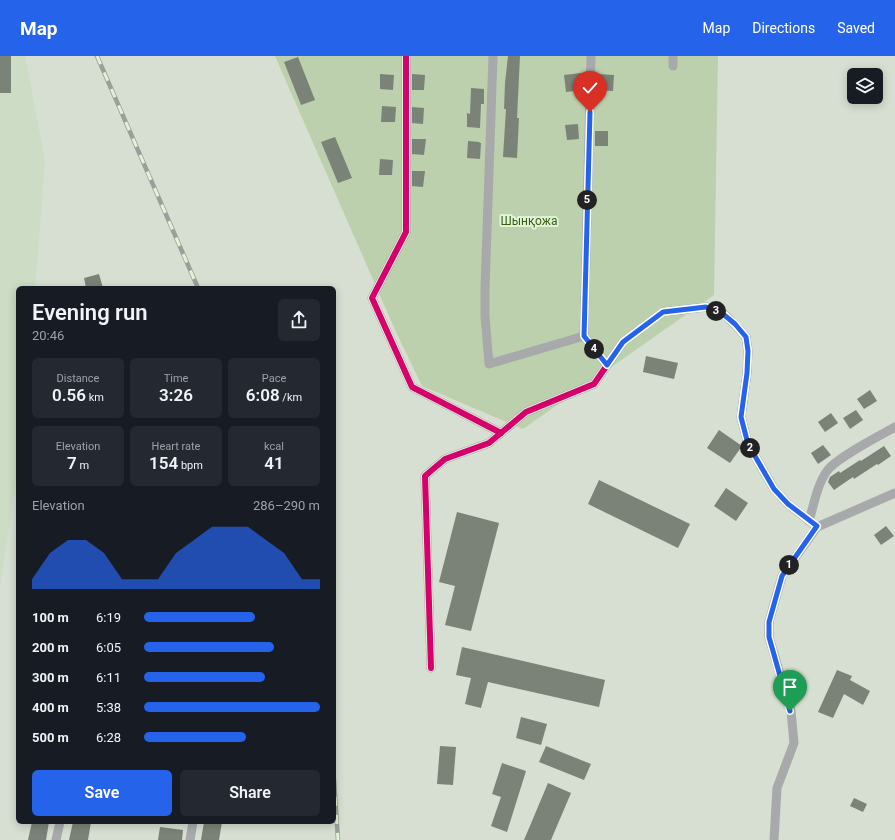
<!DOCTYPE html>
<meta charset="utf-8">
<style>
:root{--surface:#171b24;--page:#242831;--text:#f1f3f6;--muted:#9ea1a6;--accent:#2563eb}
body{margin:0;font-family:Roboto,sans-serif;background:var(--page);color:var(--text);height:100vh;display:flex;flex-direction:column;font-size:15px;white-space:nowrap}
*{box-sizing:border-box;margin:0}
p{font-size:13px;color:var(--muted)}
.icon{flex:none;width:22px;height:22px;fill:none;stroke:currentColor;stroke-width:2;stroke-linecap:round;stroke-linejoin:round}
.map{position:relative;flex:1;overflow:hidden}
.details{position:absolute;left:16px;top:230px;width:320px;height:538px;display:flex;flex-direction:column;background:var(--surface);border-radius:6px;box-shadow:0 2px 10px #0003}
.details>*{flex:none}
.buttons{position:absolute;left:847px;top:12px;display:grid;gap:8px}
.buttons a{display:grid;place-items:center;width:36px;height:36px;border-radius:6px;background:var(--surface);box-shadow:0 2px 10px #0003;font-size:20px}
.pin{position:absolute;display:grid;place-items:center;width:34px;height:34px;color:#fff;margin:-41px -17px;border-radius:50% 50% 50% 0;rotate:-45deg;box-shadow:0 0 4px #0007}
.pin .icon{rotate:45deg}
.km{position:absolute;width:20px;height:20px;margin:-10px;border-radius:50%;background:#222;color:#fff;font-size:11px;line-height:20px;text-align:center}
.round{display:grid;place-items:center;flex:none;width:42px;height:42px;border-radius:6px;background:var(--page)}
.headline{display:flex;align-items:center;justify-content:space-between;height:68px;padding:0 16px}
h1{font-size:22px;font-weight:600;line-height:30px}
.figures{display:grid;grid-template-columns:repeat(3,1fr);gap:6px;height:68px;padding:4px 16px}
.figures div{display:grid;align-content:center;border-radius:6px;background:var(--page);text-align:center}
.figures b{font-size:17px;font-weight:600}
.figures small{font-size:11px;font-weight:400}
.figures p{font-size:11px}
.chart{height:112px;padding:8px 16px}
.chart p{display:flex;justify-content:space-between}
.chart svg{width:100%;height:72px;margin-top:4px;fill:var(--accent);opacity:.7}
.button{display:flex;gap:8px;margin-top:auto;padding:8px 16px}
.button a{flex:1;height:46px;border-radius:6px;background:var(--accent);color:#fff;font-size:16px;font-weight:600;line-height:46px;text-align:center}
.button a+a{background:var(--page);color:var(--text)}
ul{padding:0 16px;list-style:none;font-size:13px}
li{display:grid;grid-template-columns:64px 48px 1fr;align-items:center;height:30px}
li i{height:10px;border-radius:5px;background:var(--accent)}
header{display:flex;align-items:center;gap:24px;box-sizing:border-box;height:56px;padding:0 20px;background:var(--accent);color:#fff}
header strong{font-size:19px}
nav{display:flex;gap:22px;margin-inline-start:auto;font-size:14px}
.map>svg:first-child{display:block}
.built{fill:#cddcc4}
.green{fill:#bcd0ae}
.building{fill:#7b8277}
.lines{fill:none;stroke-linecap:round;stroke-linejoin:round}
.minor{stroke:#a7a9aa;stroke-width:9}
.rail-casing{stroke:#9b9f9b;stroke-width:4.5}
.rail{stroke:#e2f3d8;stroke-width:3;stroke-dasharray:9;stroke-linecap:butt}
.cycleway-casing{stroke:#e2f3d8;stroke-width:8}
.cycleway{stroke:#d6006c;stroke-width:6}
.route-casing{stroke:#fff;stroke-width:8}
.route{stroke:#2563eb;stroke-width:5}
.labels{text-anchor:middle;stroke-width:4;stroke-linejoin:round;paint-order:stroke}
.park-label{font-size:12px;fill:#375d15;stroke:#e2f3d8}
</style>
<header>
<strong>Map</strong>
<nav><a>Map</a><a>Directions</a><a>Saved</a></nav>
</header>
<div class="map">
<svg width="895" height="784" viewBox="0 0 895 784">
<rect width="100%" height="100%" fill="#d6dfd1"/>
<path class="built" d="M0,0H25L45,105L35,232H18V414L0,530Z"/>
<path class="green" d="M275,0H718L714,239L523,373L422,330L396,276Z"/>
<g class="building">
<rect x="0" y="0" width="11" height="37"/>
<path d="M508,0H520L517,62H519L517,102L503,101L506,53H504L505,27Z"/>
<path d="M298,1L315,44L301,49L284,6Z"/>
<path d="M581,17L583,34L566,36L564,19Z"/>
<path d="M380,18L394,19L393,34L380,33Z"/>
<path d="M412,18L425,19L424,34H412Z"/>
<path d="M597,18L614,19L613,35L596,34Z"/>
<path d="M471,32L484,33V48H481L480,72L467,71V57L470,58Z"/>
<path d="M382,50L396,51L395,66H381Z"/>
<path d="M412,51L424,52L423,68L412,67Z"/>
<path d="M578,68L579,83L567,84L565,69Z"/>
<rect x="595" y="75" width="13" height="15"/>
<path d="M335,81L352,122L338,127L321,86Z"/>
<path d="M412,83H426L424,99L412,98Z"/>
<path d="M468,85L480,86L479,87H481L480,103L467,102Z"/>
<path d="M380,103L393,104L392,119H379Z"/>
<path d="M412,115H425L423,131L412,130Z"/>
<path d="M99,218L103,232H86L84,222Z"/>
<path d="M646,300L678,307L674,323L643,316Z"/>
<path d="M870,334L877,345L864,353L857,343Z"/>
<path d="M856,354L863,364L850,373L843,362Z"/>
<path d="M831,357L838,367L825,376L818,366Z"/>
<path d="M719,374L742,390L730,407L707,392Z"/>
<path d="M823,389L831,399L818,408L811,397Z"/>
<path d="M884,390L891,400L878,409L877,408L854,423L853,421L834,434L828,426L830,421L839,415L840,417L860,404L861,405Z"/>
<path d="M599,424L690,468L678,492L588,448Z"/>
<path d="M726,432L748,447L736,465L714,450Z"/>
<path d="M457,456L499,467L471,575L445,569L455,530L439,526Z"/>
<path d="M886,470L894,480L881,489L874,479Z"/>
<path d="M462,591L605,624L599,651L488,626L481,652L465,648L471,622L456,619Z"/>
<path d="M837,614L852,620L850,624L870,635L863,649L844,638L833,662L818,656Z"/>
<path d="M521,661L547,668L541,689L516,682Z"/>
<path d="M440,690L456,691L453,729L437,728Z"/>
<path d="M546,690L591,708L584,724L539,706Z"/>
<path d="M502,707L526,715L507,776L491,770L501,741L492,738Z"/>
<path d="M548,727L571,737L551,784H524Z"/>
<path d="M854,742L867,748L863,756L850,750Z"/>
<path d="M32,766H49L46,784H28Z"/>
<path d="M73,766H91L88,784H69Z"/>
<path d="M204,766H222L219,784H201Z"/>
<path d="M160,771L183,774L182,784H158Z"/>
</g>
<g class="lines">
<g class="minor">
<path d="M406,0V176L372,242L412,331L501,377"/>
<path d="M493,0L485,233V260L489,308L584,280L607,309"/>
<path d="M673,10V0"/>
<path d="M584,280L591,0"/>
<path d="M809,465C814,448 817,429 827,415C836,402 879,380 895,371"/>
<path d="M431,612L425,420L445,403L489,387L526,356L594,328L623,286L663,256L706,251L723,257L735,269L746,281L748,295L747,317L741,361L748,388L774,433L788,448L817,471"/>
<path d="M56,784L60,766"/>
<path d="M190,784L193,766"/>
<path d="M774,784L777,732L794,687L791,655L769,581V566L782,520L817,471L895,437"/>
</g>
<g class="rail-casing">
<g id="rail">
<path d="M97,0L198,232"/>
<path d="M334,723L338,784"/>
</g>
</g>
<use href="#rail" class="rail"/>
<g class="cycleway-casing">
<g id="cycleway">
<path d="M406,0V176L372,242L412,331L501,377"/>
<path d="M431,612L425,420L445,403L489,387L526,356L594,328L623,286L663,256L706,251L723,257L735,269L746,281L748,295L747,317L741,361L748,388L774,433L788,448L817,471"/>
</g>
</g>
<use href="#cycleway" class="cycleway"/>
</g>
<g class="lines">
<g class="route-casing">
<path id="route" d="M590,56L584,280L607,309L623,286L663,256L706,251L723,258L735,268L746,281L748,295L747,317L741,361L748,388L774,433L788,448L817,470L782,520L769,566V581L790,655"/>
</g>
<use href="#route" class="route"/>
</g>
<g class="labels">
<g class="park-label">
<text x="529" y="169">Шынқожа</text>
</g>
</g>
</svg>
<div class="buttons">
<a><svg class="icon" aria-label="layers" viewBox="0 0 24 24"><path d="M12 4l9 5-9 5-9-5zM3 14l9 5 9-5"/></svg></a>
</div>
<div class="pin" style="left:790px;top:655px;background:#1e9e55"><svg class="icon" aria-label="arrive" viewBox="0 0 24 24"><path d="M6 21V4h12l-3 4 3 4H6"/></svg></div>
<div class="pin" style="left:590px;top:56px;background:#d93025"><svg class="icon" aria-label="check" viewBox="0 0 24 24"><path d="M5 12l5 5 9-10"/></svg></div>
<b class="km" style="left:789px;top:509px">1</b>
<b class="km" style="left:750px;top:392px">2</b>
<b class="km" style="left:716px;top:255px">3</b>
<b class="km" style="left:594px;top:293px">4</b>
<b class="km" style="left:587px;top:144px">5</b>
<section class="details">
<div class="headline"><div><h1>Evening run</h1><p>20:46</p></div><a class="round"><svg class="icon" aria-label="share" viewBox="0 0 24 24"><path d="M12 15V3M7 8l5-5 5 5M5 13v7h14v-7"/></svg></a></div>
<div class="figures">
<div><p>Distance</p><b>0.56<small> km</small></b></div>
<div><p>Time</p><b>3:26</b></div>
<div><p>Pace</p><b>6:08<small> /km</small></b></div>
</div>
<div class="figures">
<div><p>Elevation</p><b>7<small> m</small></b></div>
<div><p>Heart rate</p><b>154<small> bpm</small></b></div>
<div><p>kcal</p><b>41</b></div>
</div>
<div class="chart"><p><span>Elevation</span>286–290 m</p>
<svg viewBox="0 0 160 44" preserveAspectRatio="none"><path d="M0 44V38L10 22L20 14L30 14L40 22L50 38L60 38L70 38L80 22L90 14L100 6L110 6L120 6L130 14L140 22L150 38L160 38V44z"/></svg>
</div>
<ul>
<li><b>100 m</b>6:19<i style="width:63%"></i></li>
<li><b>200 m</b>6:05<i style="width:74%"></i></li>
<li><b>300 m</b>6:11<i style="width:69%"></i></li>
<li><b>400 m</b>5:38<i style="width:100%"></i></li>
<li><b>500 m</b>6:28<i style="width:58%"></i></li>
</ul>
<div class="button"><a>Save</a><a>Share</a></div>
</section>
</div>
